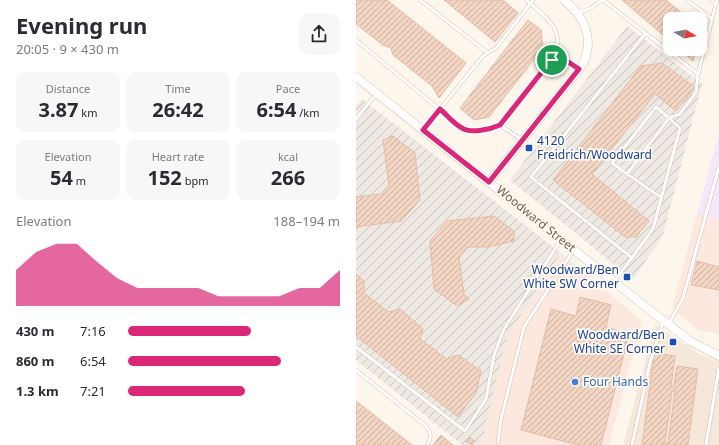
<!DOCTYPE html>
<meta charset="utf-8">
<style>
:root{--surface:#fff;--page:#f7f7f7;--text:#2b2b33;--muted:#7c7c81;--accent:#db2777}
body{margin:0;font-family:"Noto Sans",sans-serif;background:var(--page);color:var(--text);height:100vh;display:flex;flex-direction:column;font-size:15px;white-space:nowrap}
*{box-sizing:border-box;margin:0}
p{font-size:13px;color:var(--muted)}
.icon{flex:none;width:22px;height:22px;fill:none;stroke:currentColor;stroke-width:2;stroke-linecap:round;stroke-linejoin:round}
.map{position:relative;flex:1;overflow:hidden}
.drawer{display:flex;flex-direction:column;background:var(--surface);width:356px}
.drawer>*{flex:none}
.needle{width:26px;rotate:100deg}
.tools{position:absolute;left:307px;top:12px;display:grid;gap:8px}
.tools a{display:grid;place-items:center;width:44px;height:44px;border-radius:8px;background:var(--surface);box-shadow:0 2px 10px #0003;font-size:20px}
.pin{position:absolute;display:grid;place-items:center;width:34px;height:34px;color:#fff;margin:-17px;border:2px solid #fff;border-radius:50%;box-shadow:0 1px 4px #0007}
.round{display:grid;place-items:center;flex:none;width:42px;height:42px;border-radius:12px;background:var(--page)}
.headline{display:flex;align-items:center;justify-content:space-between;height:68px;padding:0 16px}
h1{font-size:22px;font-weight:700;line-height:30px}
.stats{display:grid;grid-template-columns:repeat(3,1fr);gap:6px;height:68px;padding:4px 16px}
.stats div{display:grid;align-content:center;border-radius:10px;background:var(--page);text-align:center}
.stats b{font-size:20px;font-weight:700}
.stats small{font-size:11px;font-weight:400}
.stats p{font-size:11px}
.chart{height:112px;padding:8px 16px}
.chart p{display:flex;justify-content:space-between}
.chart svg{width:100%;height:72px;margin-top:4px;fill:var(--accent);opacity:.7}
ul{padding:0 16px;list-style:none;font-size:13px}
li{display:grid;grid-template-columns:64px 48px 1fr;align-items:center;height:30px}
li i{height:10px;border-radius:5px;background:var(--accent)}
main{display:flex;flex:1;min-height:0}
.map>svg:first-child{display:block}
.residential{fill:#f5e8da}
.commercial{fill:#fde8e0}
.industrial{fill:url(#industrial-furrows)}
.education{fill:#f3e8fa}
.building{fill:url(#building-hatch);stroke:#e6bba3;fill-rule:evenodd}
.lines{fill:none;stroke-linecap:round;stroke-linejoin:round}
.lane-casing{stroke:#d1beb0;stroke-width:4}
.secondary-casing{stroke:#d6c0b0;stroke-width:9}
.lane{stroke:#fff;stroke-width:3}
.secondary{stroke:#fff;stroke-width:8}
.route-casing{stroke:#fff;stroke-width:8}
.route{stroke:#db2777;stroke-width:5}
.transit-dot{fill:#1a4fb4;stroke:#fffaf3;stroke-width:1.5}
.shop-dot{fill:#3f7fe0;stroke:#fffaf3;stroke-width:1.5}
.labels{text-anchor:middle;stroke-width:3.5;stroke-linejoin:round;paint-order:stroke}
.transit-label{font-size:12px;fill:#164399;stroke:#fffaf3;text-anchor:end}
.street-label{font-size:12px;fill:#7a5c4d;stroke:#fffaf3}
.shop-label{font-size:12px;fill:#366cbe;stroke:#fffaf3;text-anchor:start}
</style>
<main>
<section class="drawer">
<div class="headline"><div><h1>Evening run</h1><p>20:05 · 9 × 430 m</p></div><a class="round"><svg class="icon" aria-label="share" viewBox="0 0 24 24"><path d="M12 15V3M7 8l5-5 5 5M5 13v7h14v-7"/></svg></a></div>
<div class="stats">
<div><p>Distance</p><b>3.87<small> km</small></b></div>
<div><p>Time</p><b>26:42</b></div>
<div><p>Pace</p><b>6:54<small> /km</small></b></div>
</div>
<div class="stats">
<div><p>Elevation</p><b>54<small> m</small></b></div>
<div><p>Heart rate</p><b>152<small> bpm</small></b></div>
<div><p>kcal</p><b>266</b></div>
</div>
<div class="chart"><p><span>Elevation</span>188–194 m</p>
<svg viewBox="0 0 160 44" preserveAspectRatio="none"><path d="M0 44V22L10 11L20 6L30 6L40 17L50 27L60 33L70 33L80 33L90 33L100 38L110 38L120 38L130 38L140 33L150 33L160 22V44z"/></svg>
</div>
<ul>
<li><b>430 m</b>7:16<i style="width:58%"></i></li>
<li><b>860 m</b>6:54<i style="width:72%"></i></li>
<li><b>1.3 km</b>7:21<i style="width:55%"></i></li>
</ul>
</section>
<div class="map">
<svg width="363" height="445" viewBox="0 0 363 445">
<defs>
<pattern id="industrial-furrows" width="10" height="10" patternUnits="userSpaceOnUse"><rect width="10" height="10" fill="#efe9e4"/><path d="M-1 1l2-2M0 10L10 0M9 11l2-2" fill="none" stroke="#c7c0bb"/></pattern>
<pattern id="building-hatch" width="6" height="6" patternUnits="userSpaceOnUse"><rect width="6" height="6" fill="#f3d5c3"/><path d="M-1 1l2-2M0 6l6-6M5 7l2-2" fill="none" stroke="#cab0a1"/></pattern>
</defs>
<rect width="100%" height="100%" fill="#fdf6ec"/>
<path class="residential" d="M299,325L343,354L363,361V445H267Z"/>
<g class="commercial">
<path d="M341,214L363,219V334L343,331L316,308Z"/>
<path d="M205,253L286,321L253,445H125L151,337Z"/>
</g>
<g class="industrial">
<path d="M271,26L346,84L307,235L277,280L154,180Z"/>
<path d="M6,99L205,253L151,337L125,445H106L0,360V106Z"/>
</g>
<path class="education" d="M363,133V219L341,214Z"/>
<g class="building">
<path d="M0,0H31L110,63L83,98L76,86L37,55L35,48L27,45L0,24Z"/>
<path d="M88,0H147L162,13L139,42Z"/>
<path d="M266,0H310L333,19H314V41Z"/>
<path d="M172,20L185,30L187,48L133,117L118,120L104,108Z"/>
<path d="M323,49H340L337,61Z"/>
<path d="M306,63L339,87L320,111L299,94L236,174L293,221L280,237H269L197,180L285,66Z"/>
<path d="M37,136L59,153L64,200L45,221L0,227V197L25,194L33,185L27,140Z"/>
<path d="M138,216L158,231V241L132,247H111L103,258L108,294L113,299L101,306L78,289L74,241L91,221Z"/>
<path d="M341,261L363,267V290L335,285Z"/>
<path d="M0,274L8,281V293L32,312L44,309L67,329L64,339L91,359L102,355L125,371L120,393L102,417L0,336Z"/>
<path d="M224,297L255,305L250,327L273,334L245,445H222L165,430L195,309L220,316Z"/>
<path d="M298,353L319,356L315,386H318L321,366L342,369L332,445H286ZM316,391H319L312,443H309Z"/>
<path d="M0,401L56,445H0Z"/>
<path d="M85,435L97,445H77Z"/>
<path d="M113,437L119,441L116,445L109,441Z"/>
</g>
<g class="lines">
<g class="lane-casing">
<g id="lane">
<path d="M64,0L132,53"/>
<path d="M247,0L342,74L361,0"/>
<path d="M331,0L356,19"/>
<path d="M355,0L360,4"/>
<path d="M222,13L235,8L246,0"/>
<path d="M0,40L107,129C119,131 133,130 144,125L196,60C212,30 190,17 170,0"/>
<path d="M200,54L223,69"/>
<path d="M0,119L21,93"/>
<path d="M144,125L166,140"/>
<path d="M67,130L127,56L140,48L177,0"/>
<path d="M271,174L256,163L300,107L313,118L324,114L340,92L342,74"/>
<path d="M276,258L175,177L289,34"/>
<path d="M258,282L297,229L324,128L313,118L271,174L306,198"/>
<path d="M313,323L327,298L363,167"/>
<path d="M0,347L109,431L130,399L138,355L148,329L204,241"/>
<path d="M0,370L71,427C75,434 76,438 71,445"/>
<path d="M142,442L145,419L168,327L217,251"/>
<path d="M276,445L294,363L307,322"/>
<path d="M350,445L363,368"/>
</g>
</g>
<g class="secondary-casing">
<g id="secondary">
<path d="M0,77L295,311L334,341L363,356"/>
<path d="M133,182L225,67C240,41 229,17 208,0"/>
</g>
</g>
<use href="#lane" class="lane"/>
<use href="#secondary" class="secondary"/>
</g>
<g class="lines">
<g class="route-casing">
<path id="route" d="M200,54L223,69L133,182L67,130L84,109C91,115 98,124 106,128C115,134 135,129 144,125Z"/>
</g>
<use href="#route" class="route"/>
</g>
<g class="transit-dot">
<rect x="169" y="144" width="8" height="8" rx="2"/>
<rect x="267" y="273" width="8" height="8" rx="2"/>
<rect x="313" y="338" width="8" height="8" rx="2"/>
</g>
<circle class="shop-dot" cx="219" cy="382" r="4"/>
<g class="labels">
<g class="transit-label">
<text x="181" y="145" text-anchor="start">4120<tspan x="181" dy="14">Freidrich/Woodward</tspan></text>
<text x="263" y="274">Woodward/Ben<tspan x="263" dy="14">White SW Corner</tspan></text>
<text x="309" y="339">Woodward/Ben<tspan x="309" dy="14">White SE Corner</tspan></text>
</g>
<g class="street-label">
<text transform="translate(180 219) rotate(39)" y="4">Woodward Street</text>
</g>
<g class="shop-label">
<text x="227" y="386">Four Hands</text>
</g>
</g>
</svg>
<div class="tools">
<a><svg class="needle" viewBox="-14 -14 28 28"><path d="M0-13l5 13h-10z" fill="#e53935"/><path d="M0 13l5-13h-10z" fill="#7c7c81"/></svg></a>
</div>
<div class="pin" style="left:196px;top:60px;background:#1e9e55"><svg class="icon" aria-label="arrive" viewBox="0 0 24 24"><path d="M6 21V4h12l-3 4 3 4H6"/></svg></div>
</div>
</main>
